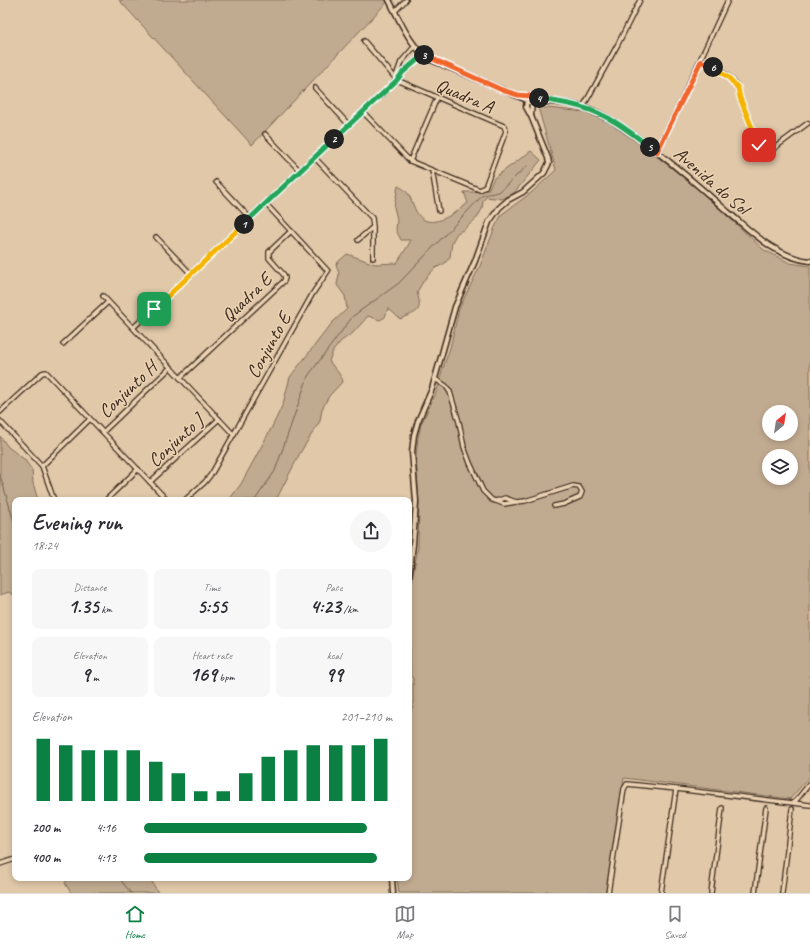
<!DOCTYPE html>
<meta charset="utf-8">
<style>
:root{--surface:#fff;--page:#f7f7f7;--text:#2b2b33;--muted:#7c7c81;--line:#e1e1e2;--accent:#0b8043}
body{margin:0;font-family:Caveat,sans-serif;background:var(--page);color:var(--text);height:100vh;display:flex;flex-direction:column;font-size:15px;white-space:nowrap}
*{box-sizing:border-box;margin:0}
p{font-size:13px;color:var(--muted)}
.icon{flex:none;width:22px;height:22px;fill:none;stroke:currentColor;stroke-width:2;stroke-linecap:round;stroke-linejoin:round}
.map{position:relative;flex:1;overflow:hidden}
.panel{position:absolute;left:12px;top:497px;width:400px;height:384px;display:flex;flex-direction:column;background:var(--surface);border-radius:8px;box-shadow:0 2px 6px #0003}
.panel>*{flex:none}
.needle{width:26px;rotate:30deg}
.buttons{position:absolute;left:762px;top:405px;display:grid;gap:8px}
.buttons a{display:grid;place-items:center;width:36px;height:36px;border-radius:50%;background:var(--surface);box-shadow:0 2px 6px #0003;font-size:20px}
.pin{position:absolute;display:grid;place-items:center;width:34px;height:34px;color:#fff;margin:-17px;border-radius:8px;box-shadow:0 2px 6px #0006}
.km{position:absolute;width:20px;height:20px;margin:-10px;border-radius:50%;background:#222;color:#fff;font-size:11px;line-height:20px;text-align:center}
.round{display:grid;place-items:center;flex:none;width:42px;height:42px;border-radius:21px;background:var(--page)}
.headline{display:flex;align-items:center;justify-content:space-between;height:68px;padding:0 20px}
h1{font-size:22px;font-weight:600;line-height:30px}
.figures{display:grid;grid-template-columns:repeat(3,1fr);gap:6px;height:68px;padding:4px 20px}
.figures div{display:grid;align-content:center;border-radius:8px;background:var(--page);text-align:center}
.figures b{font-size:20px;font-weight:600}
.figures small{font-size:11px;font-weight:400}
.figures p{font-size:11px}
.chart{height:112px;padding:8px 20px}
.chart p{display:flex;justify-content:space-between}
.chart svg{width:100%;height:72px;margin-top:4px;stroke:var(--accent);stroke-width:6}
ul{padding:0 20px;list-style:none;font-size:13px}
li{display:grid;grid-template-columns:64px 48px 1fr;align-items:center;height:30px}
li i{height:10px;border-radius:5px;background:var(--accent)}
.dock{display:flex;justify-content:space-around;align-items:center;height:56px;border-top:1px solid var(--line);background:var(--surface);font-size:11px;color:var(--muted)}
.dock a{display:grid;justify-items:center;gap:2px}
.dock .selected{color:var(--accent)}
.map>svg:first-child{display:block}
.green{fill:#c1ab90;stroke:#7e6a57;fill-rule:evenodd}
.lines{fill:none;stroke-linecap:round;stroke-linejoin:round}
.stream{stroke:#735f4d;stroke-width:1}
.minor-casing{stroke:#3b2a1e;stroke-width:6}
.tertiary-casing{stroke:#3b2a1e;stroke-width:7}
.minor{stroke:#ead2b2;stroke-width:3.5}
.tertiary{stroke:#ead2b2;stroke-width:4}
.split-1-casing{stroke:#fff;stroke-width:8}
.split-2-casing{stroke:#fff;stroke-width:8}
.split-3-casing{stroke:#fff;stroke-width:8}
.split-4-casing{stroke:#fff;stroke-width:8}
.split-5-casing{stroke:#fff;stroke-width:8}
.split-6-casing{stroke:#fff;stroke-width:8}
.split-7-casing{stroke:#fff;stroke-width:8}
.split-1{stroke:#f5b400;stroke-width:5}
.split-2{stroke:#22a559;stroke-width:5}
.split-3{stroke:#22a559;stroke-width:5}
.split-4{stroke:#f0652b;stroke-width:5}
.split-5{stroke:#22a559;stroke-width:5}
.split-6{stroke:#f0652b;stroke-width:5}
.split-7{stroke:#f5b400;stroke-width:5}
.labels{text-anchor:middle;stroke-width:3;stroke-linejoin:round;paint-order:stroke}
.street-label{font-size:19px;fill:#3b2a1e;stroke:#ead2b2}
</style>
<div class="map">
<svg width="810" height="893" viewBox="0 0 810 893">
<rect width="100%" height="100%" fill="#e0c8a9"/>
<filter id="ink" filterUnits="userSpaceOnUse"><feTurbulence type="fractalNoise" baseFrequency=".025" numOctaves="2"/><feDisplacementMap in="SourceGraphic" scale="8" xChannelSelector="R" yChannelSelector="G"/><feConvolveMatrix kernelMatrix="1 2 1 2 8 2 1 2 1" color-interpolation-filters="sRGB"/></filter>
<g filter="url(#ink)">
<g class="green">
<path d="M119,0H389L252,145Z"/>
<path d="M538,107L585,112L610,123L664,162L699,190L764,250L790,263L810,266V776L790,799L624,778L606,893H557L546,891L543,893H399L397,878H409V712L413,707V678L410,676L409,595L418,547L419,504L416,456L418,438L421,424L437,391L442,371L450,348L459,309L480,266L495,227L502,214L531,193L556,170ZM769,412H791V434H769ZM769,456H791V478H769Z"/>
<path d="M531,151L541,160L514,193L502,199L486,197L483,201L482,209L477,218L463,230L457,233L452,242L450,257L444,264L435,268L424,280L417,292C423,314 417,311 400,319L388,308L385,317L380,320L368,316L353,333L341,341L333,351L329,361C334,368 340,373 343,381L329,396L322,409L320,421L300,453L276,500H229L241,484L272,427L283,404L290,377L332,323L347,309L345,296L337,285L339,274L336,264L347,254L375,264L397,263L409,244L410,240H401L396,230L397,219L394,207L398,186C412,192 410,201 417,213C429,233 455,213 468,203L464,192H475L488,190L494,178Z"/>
<path d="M0,436L8,447L24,459L32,470L33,483L38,500H15V596L9,592L0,595Z"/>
<path d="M68,878H150L158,893H71L65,883Z"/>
</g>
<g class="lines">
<g class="stream">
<path d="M0,475L15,525"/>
<path d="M255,500L275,471L308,376L353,316L399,283L483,195L499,192L527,166"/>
<path d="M119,878L131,893"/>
</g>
<g class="minor-casing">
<g id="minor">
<path d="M395,11L406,0"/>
<path d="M701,61C712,65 727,74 735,83C739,89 739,95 741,101C747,116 753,130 759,145L769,150L773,149L808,123"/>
<path d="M395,79L401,62L415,46"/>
<path d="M315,88L349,125"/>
<path d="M583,107L618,44L640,0"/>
<path d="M363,112L410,161L480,190L485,187L506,131L504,126L397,80L364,41"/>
<path d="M265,134L300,171"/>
<path d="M657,152L728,0"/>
<path d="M315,158L372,218L373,227V258"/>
<path d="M410,161L437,98"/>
<path d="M432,170L439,211"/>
<path d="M216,182L250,218"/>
<path d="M156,237L191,274"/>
<path d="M358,240L373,227"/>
<path d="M103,296L234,435"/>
<path d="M134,327L397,80L403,72L423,55"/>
<path d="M63,344L108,302"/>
<path d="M180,378L284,281L285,278L284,275L269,258V252L291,231"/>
<path d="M435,379L446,386L450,392L459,422L464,447L470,463L483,491L492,500L496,501L505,498L516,502L525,501L573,486L579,487L582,492L580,497L564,504L554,506"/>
<path d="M0,412L42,373L46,372L167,500"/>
<path d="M0,421L42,466L54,500"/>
<path d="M103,432L171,367"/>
<path d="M42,466L90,419"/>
<path d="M150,482L219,419"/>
<path d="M106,500L138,469"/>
<path d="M185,500L205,482L212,473L313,293L328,271L266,204"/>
<path d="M496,501L504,504L516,502"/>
<path d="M794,803L810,783"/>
<path d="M0,864L15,859"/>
<path d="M608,893L624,789L627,784L676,789L810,805"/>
<path d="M661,893L676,789"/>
<path d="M711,893L722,808"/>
<path d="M755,893L766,808"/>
<path d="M782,893L792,809"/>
</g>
</g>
<g class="tertiary-casing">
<g id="tertiary">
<path d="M389,0C399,19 411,48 429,59L527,100"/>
<path d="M533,101C553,102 574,103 592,110C609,117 622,127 637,137C669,160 699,186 728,212C753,233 776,257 810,261"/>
<path d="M531,115L532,102"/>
<path d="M409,577L413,545L416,501L412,452L414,435L418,421L432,389L455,307L475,261L489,222L499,208L508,200L523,192L544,173L549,163L548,158L531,116L526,107L527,98L530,96L532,97V102H529L527,101"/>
<path d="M392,878L393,893"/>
</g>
</g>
<use href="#minor" class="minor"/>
<use href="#tertiary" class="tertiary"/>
</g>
</g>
<g class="lines" filter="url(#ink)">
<g class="split-1-casing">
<path id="split-1" d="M154,309L244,224"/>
</g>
<g class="split-2-casing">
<path id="split-2" d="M244,224L334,139"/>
</g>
<g class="split-3-casing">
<path id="split-3" d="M334,139L397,80L403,72L423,55H424"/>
</g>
<g class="split-4-casing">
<path id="split-4" d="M424,55L502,90L518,95L530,96L539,98"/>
</g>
<g class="split-5-casing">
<path id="split-5" d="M539,98C554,102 569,103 584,108C609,115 630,132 650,147"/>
</g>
<g class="split-6-casing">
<path id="split-6" d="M650,147L657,152L701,61L713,67"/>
</g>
<g class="split-7-casing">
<path id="split-7" d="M713,67L729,78L738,88L740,98L759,145"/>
</g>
<use href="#split-1" class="split-1"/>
<use href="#split-2" class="split-2"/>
<use href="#split-3" class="split-3"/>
<use href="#split-4" class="split-4"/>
<use href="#split-5" class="split-5"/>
<use href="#split-6" class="split-6"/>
<use href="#split-7" class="split-7"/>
</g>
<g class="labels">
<g class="street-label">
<text transform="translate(465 95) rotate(23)" y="7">Quadra A</text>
<text transform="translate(712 180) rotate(41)" y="7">Avenida do Sol</text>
<text transform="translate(246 297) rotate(-44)" y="7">Quadra E</text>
<text transform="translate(268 345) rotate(-61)" y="7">Conjunto E</text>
<text transform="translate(127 389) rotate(-44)" y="7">Conjunto H</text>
<text transform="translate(175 440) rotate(-43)" y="7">Conjunto J</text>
</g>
</g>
</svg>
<div class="buttons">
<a><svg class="needle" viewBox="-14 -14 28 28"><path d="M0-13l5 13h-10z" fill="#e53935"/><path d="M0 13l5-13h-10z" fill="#7c7c81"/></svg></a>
<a><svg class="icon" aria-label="layers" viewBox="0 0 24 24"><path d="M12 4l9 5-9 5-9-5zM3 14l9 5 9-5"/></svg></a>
</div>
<div class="pin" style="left:154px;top:309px;background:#1e9e55"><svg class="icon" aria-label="arrive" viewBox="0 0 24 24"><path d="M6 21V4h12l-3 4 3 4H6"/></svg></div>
<div class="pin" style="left:759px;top:145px;background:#d93025"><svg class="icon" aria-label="check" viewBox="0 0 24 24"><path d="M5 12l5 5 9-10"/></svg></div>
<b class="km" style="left:244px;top:224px">1</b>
<b class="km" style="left:334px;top:139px">2</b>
<b class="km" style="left:424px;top:55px">3</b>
<b class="km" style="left:539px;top:98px">4</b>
<b class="km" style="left:650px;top:147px">5</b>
<b class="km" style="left:713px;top:67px">6</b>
<section class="panel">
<div class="headline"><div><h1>Evening run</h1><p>18:24</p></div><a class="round"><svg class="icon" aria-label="share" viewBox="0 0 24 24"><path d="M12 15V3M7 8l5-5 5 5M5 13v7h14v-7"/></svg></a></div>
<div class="figures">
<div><p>Distance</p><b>1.35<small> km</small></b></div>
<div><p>Time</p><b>5:55</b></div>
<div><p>Pace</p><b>4:23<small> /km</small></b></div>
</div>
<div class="figures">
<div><p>Elevation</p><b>9<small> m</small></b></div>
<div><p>Heart rate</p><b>169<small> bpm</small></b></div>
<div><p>kcal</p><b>99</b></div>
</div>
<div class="chart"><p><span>Elevation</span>201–210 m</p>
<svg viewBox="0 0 160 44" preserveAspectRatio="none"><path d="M5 44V6M15 44V10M25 44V13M35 44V13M45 44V13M55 44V20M65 44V27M75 44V38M85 44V38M95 44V27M105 44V17M115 44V13M125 44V10M135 44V10M145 44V10M155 44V6"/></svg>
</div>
<ul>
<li><b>200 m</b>4:16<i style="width:90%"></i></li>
<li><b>400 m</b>4:13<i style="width:94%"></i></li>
</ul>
</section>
</div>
<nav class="dock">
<a class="selected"><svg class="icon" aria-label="home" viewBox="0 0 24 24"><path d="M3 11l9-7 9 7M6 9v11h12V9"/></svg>Home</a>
<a><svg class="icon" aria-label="map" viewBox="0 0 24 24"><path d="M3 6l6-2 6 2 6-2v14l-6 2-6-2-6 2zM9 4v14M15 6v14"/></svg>Map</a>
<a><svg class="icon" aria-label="saved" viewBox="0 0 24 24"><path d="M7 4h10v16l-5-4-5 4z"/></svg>Saved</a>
</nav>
